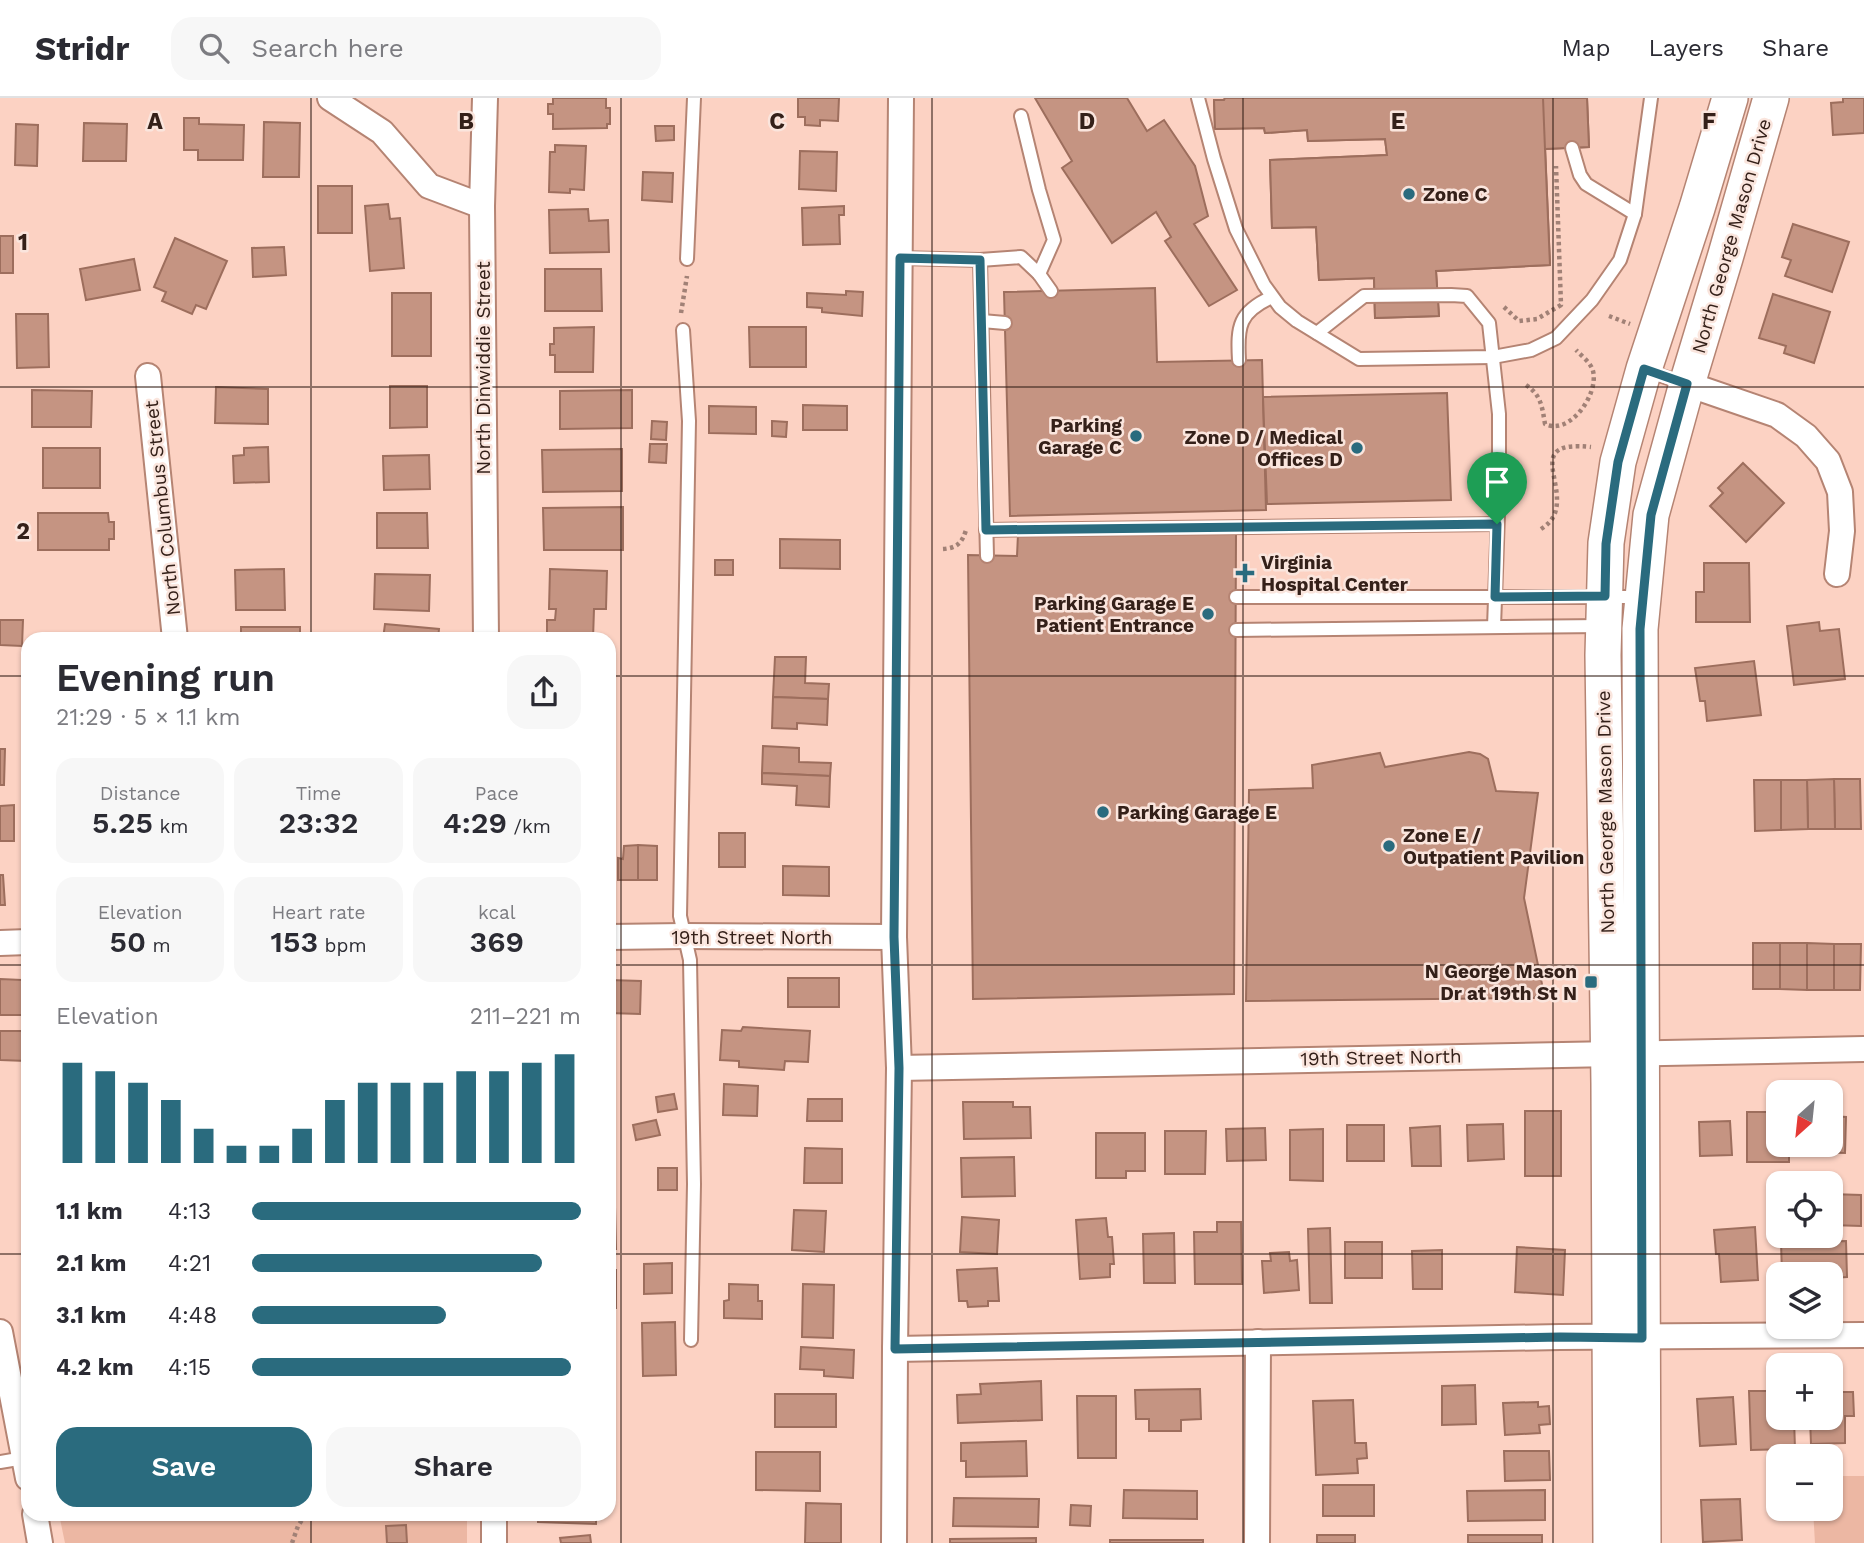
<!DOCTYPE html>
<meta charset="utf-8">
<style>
:root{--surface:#fff;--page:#f7f7f7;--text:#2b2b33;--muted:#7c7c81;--line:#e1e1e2;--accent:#2a6b7e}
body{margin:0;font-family:"Work Sans",sans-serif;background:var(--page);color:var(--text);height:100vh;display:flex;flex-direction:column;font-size:26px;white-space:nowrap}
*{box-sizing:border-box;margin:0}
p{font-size:23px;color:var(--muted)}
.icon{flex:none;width:38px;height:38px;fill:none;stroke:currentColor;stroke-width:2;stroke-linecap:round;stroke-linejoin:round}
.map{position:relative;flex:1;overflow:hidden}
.drawer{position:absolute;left:21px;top:534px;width:595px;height:889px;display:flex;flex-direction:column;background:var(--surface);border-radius:21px;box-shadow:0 2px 5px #0004}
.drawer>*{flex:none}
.needle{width:46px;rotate:207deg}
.tools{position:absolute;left:1766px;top:982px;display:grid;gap:14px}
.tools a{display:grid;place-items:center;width:77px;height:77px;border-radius:14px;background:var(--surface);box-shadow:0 2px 5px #0004;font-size:35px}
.pin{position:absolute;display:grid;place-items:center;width:60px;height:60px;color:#fff;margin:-72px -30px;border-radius:50% 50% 50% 0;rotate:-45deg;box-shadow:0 0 7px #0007}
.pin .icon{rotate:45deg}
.round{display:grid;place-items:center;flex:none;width:74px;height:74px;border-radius:21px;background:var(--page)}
.headline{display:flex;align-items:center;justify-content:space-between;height:119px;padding:0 35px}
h1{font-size:38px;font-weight:600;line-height:52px}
.metrics{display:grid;grid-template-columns:repeat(3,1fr);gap:10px;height:119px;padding:7px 35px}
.metrics div{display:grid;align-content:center;border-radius:18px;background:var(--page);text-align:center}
.metrics b{font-size:30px;font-weight:600}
.metrics small{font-size:19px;font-weight:400}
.metrics p{font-size:19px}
.chart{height:196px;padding:14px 35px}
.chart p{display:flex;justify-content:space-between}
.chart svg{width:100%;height:126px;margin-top:7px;stroke:var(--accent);stroke-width:6}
.button{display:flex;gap:14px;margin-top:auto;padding:14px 35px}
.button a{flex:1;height:80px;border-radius:21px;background:var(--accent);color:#fff;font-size:28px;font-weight:600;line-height:80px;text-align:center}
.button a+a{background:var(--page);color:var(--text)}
ul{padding:0 35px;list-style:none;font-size:23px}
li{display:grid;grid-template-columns:112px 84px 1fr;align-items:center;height:52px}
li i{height:18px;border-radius:9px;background:var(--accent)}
header{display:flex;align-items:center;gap:42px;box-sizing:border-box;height:98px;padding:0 35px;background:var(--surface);border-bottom:2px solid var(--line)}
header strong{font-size:33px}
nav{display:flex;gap:38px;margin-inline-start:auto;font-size:24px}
.search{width:490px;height:63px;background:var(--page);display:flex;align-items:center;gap:18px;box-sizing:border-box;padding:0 24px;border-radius:21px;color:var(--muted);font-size:26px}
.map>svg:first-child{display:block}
.green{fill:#ecb7a3}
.building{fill:#c59482;stroke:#9d6e5d;stroke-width:2}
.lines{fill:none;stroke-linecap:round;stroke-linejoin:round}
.service-casing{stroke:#b58473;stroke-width:16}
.minor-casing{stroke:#b58473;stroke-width:28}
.secondary-casing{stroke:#b58473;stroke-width:38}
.path{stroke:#a18176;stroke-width:4.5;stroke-dasharray:3.5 3.5;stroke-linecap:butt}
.service{stroke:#fff;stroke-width:12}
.minor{stroke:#fff;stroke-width:24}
.secondary{stroke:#fff;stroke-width:35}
.route-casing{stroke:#fff;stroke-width:14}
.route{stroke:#2a6b7e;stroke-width:9}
.grid{fill:none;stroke:#342019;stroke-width:2;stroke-opacity:0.55}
.poi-dot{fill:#2a6b7e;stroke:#fae5dd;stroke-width:2.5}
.labels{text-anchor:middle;stroke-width:5;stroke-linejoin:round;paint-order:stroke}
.poi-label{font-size:19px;font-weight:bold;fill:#342019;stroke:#fae5dd;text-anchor:start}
.street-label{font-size:19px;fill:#342019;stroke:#fae5dd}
.grid-label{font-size:23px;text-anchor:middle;font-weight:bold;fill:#342019;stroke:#fae5dd;stroke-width:5;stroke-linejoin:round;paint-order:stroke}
</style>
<header>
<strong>Stridr</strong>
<div class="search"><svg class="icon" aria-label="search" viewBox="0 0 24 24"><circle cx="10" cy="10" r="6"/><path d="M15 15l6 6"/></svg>Search here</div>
<nav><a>Map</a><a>Layers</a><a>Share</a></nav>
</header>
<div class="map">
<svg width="1864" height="1445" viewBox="0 0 1864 1445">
<rect width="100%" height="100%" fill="#fcd2c3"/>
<g class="green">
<path d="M1831,1378H1864V1445H1815L1813,1411L1830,1410Z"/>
<path d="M59,1416H467V1445H65Z"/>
</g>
<g class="building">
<path d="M553,0H606V10H610V26H607V30L553,31V16H548V6H553Z"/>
<path d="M798,0H839L838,23L820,22V28L805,27V19H798Z"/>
<path d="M1035,0H1127L1147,33L1164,22L1195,68L1208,118L1194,126L1237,192L1209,208L1165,143L1171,139L1156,114L1112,145L1062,70L1072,63Z"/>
<path d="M1225,0H1543L1550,167L1436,173L1439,218L1375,220L1374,180L1319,182L1316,129L1272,130L1270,62L1387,57L1385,41L1308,43L1307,32L1265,35L1264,30L1215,31L1214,2H1224Z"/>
<path d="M1225,0H1587L1589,49L1545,51L1550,167L1436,173L1439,218L1375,220L1374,180L1319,182L1316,129L1272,130L1270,62L1387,57L1385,41L1308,43L1307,32L1265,35L1264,30L1215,31L1214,2H1224Z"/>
<path d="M1543,0H1587L1589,49L1545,51Z"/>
<path d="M1843,0H1864V35L1833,37L1831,5L1843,4Z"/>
<path d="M184,20H199V26L244,27L243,62H198V52H184Z"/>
<path d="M264,24L300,25L299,79H263Z"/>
<path d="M84,25L127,26L126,63H83Z"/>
<path d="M16,26L38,27L37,68L15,67Z"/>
<path d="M655,28H674V42L656,43Z"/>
<path d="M555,47L586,48L584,92L570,91V95L549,94L550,54H555Z"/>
<path d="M800,53L837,54L836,93L799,91Z"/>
<path d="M643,74L673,75L672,104L642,102Z"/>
<rect x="318" y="88" width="34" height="47"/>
<path d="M388,106L390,121L400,120L404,170L370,173L365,108Z"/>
<path d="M844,108V117H839L840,146L803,147L802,110Z"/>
<path d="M588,111L589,123L608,122L609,154L550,155L549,112Z"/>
<path d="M1793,126L1849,144L1832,194L1785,178L1791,162L1782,159Z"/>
<rect x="0" y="138" width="13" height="37"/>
<path d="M175,140L227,163L206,211L196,207L192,216L162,203L166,194L154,189Z"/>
<path d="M284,149L286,177L253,179L252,150Z"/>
<path d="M134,161L140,192L86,202L80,171Z"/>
<path d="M545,171H601L602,213H545Z"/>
<path d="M1155,190L1157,264L1262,262L1266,412L1010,418L1004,194Z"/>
<path d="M846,193L863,194L862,218L822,214V210L807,209V195L846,197Z"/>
<rect x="392" y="195" width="39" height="63"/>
<path d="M1773,196L1830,214L1814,265L1784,255L1786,248L1759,240Z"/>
<path d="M16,216H48L49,269L17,270Z"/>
<path d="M594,229L593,274H555V257H550V246H554V230Z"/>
<path d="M749,229H806V269H750Z"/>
<path d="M390,288H427V329L390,330Z"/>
<path d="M216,289L268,291V326L215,325Z"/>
<path d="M32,292L92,293L91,329H32Z"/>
<path d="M632,292V330L560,331V293Z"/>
<path d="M1447,295L1451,402L1267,406L1263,299Z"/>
<path d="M803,307L847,308V332H803Z"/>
<path d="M709,308L756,309V336L709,335Z"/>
<path d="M652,323L667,324L666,342L651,341Z"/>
<path d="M772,323L787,324L786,339L772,338Z"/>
<path d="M650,346H667L666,365L649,364Z"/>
<path d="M268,349L269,384L234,385L233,358L244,357V350Z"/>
<rect x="43" y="350" width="57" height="40"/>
<path d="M622,351V393L543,394L542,352Z"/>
<path d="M429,357L430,391L384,392L383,358Z"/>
<path d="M1743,365L1784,405L1746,444L1710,408L1723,395L1718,390Z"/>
<path d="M623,409V452H544L543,410Z"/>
<path d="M38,415H108L109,424H114V441H109V452H38Z"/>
<path d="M377,415H427L428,450H377Z"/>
<path d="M1018,436H1236L1234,896L973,901L968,457L1017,458Z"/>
<path d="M780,441L840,442V471L780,470Z"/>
<rect x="715" y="462" width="18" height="15"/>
<path d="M1704,465H1749L1750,524H1696V494H1704Z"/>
<path d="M284,471L285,512H236L235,472Z"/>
<path d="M550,471L607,473L606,511H594L593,541H547V522H555L556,511H549Z"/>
<path d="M375,476L430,477L429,513L374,511Z"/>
<path d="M0,522H23L22,548L0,547Z"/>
<path d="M1819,524L1820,533L1839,531L1845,581L1794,587L1787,528Z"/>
<path d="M385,526L439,531L438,541H383Z"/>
<rect x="241" y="529" width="59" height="12"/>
<path d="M87,537H129V541H88Z"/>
<path d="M775,559H806L805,585L829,586L828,601L773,599Z"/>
<path d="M1754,563L1761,617L1707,623L1705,603H1700L1695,570Z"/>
<path d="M773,599L828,601L827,627L797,625V631L772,630Z"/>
<path d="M763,648L799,650V664L831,665L830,678L762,675Z"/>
<path d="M0,651H5L4,687H0Z"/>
<path d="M1469,654L1480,656L1488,661L1496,693L1538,695L1524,800L1543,891L1534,900L1246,903L1249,692L1313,690L1312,667L1380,655L1385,669Z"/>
<path d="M762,675L830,678L829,709L796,707L797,688L762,686Z"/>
<path d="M1834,681H1860L1861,731H1835Z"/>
<path d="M1834,681L1835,731H1808L1807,682Z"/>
<path d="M1754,682H1781V732L1755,733Z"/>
<path d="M1781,682H1807L1808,731L1781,732Z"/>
<path d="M14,707V743H0V708Z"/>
<rect x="719" y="735" width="26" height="34"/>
<path d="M638,747V782H618V760L623,761L624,748Z"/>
<path d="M638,747L657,748V782H638Z"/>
<path d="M783,768L829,769V798L783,797Z"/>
<path d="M0,777H3L5,807H0Z"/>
<rect x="1753" y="845" width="27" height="46"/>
<path d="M1780,845H1807V892L1780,891Z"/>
<path d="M1807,845L1834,846V892H1807Z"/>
<path d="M1834,846H1861L1860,892H1834Z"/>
<path d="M24,874H28V917H0V881L22,882Z"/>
<rect x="788" y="880" width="51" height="29"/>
<path d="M609,882L641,883L640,916L609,915Z"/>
<path d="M743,929L810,933L808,964L785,963L784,972L739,969V963L720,962L722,932L741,933Z"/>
<path d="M0,933H28V966L27,963L0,962Z"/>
<path d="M724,986L758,988L757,1018L723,1017Z"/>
<path d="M609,992H611L612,1025H609Z"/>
<path d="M674,996L677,1011L658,1014L656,999Z"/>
<rect x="22" y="1001" width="6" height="36"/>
<path d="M808,1001H842V1023H807Z"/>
<path d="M963,1004H1013V1009H1030L1031,1040L964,1041Z"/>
<rect x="1525" y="1013" width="36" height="65"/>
<path d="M1747,1014H1778V1046H1789V1064H1747Z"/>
<path d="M1830,1018L1846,1019L1845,1055L1812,1054L1813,1046H1830Z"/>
<path d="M656,1022L660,1037L636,1042L633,1027Z"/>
<path d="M1730,1023L1732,1057L1700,1058L1699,1024Z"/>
<path d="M1503,1026L1504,1061L1468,1063L1467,1027Z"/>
<rect x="1347" y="1027" width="37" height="36"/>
<path d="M1440,1028L1441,1068H1412L1410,1030Z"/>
<path d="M1265,1030L1266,1062L1227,1063L1226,1031Z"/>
<path d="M1323,1031V1083L1290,1082V1032Z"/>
<path d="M1165,1033H1206L1205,1076H1165Z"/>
<path d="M1096,1035H1145V1073H1126V1080H1096Z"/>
<path d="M805,1050L842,1051V1085H804Z"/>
<path d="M1014,1059L1015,1098L962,1099L961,1060Z"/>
<rect x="658" y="1070" width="19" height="22"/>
<path d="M1830,1096L1861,1097V1128L1830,1127Z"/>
<path d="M609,1109H615L616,1151H609Z"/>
<path d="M794,1112L826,1113L824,1154L792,1152Z"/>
<path d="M962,1119L999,1122L997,1156L960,1154Z"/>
<path d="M1106,1120L1108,1139H1112L1114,1166H1110V1179L1080,1181L1076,1122Z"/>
<path d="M1217,1124H1241L1242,1186H1195L1194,1134H1217Z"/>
<path d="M1755,1129L1758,1182L1721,1184L1719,1156H1716L1714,1132Z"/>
<path d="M1330,1130L1332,1205H1310L1308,1131Z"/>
<path d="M1174,1135L1175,1185H1144L1143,1136Z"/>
<path d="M1846,1143L1847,1179L1830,1180V1176H1782L1781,1144Z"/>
<rect x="1345" y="1144" width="37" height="36"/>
<path d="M1517,1149L1565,1152L1563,1197L1515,1194Z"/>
<path d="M1442,1152V1191H1413L1412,1153Z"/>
<path d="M1289,1154L1290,1163L1297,1162L1299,1192L1264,1195L1262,1163H1271L1270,1155Z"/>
<path d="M672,1165V1195L644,1196V1166Z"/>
<path d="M997,1170L999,1203H988V1208L968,1209L967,1203H959L957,1172Z"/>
<rect x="609" y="1172" width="7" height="38"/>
<path d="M729,1186L758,1187V1203H762V1221L724,1220V1203L729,1202Z"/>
<path d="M803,1186L834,1187L833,1240L802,1239Z"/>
<path d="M675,1224L676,1277L643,1278L642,1225Z"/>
<path d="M801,1249L854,1252L853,1280L824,1278V1272L800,1271Z"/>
<path d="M1041,1283L1042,1322L958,1325L957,1297L981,1296L980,1286Z"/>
<path d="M1475,1287L1476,1326L1442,1327V1288Z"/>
<path d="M1200,1291L1201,1321L1181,1322V1333H1149V1321H1136L1135,1292Z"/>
<path d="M1749,1293H1778V1320H1794L1795,1351L1751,1352Z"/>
<path d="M1830,1294H1853L1854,1318H1845V1345L1811,1346L1810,1320H1830Z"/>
<rect x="775" y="1296" width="61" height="33"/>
<path d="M1077,1298H1116V1360H1078Z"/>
<path d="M1733,1299L1736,1346L1700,1348L1697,1301Z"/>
<path d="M1353,1302L1355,1345H1366L1367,1360L1357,1361L1358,1375L1316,1377L1313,1303Z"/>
<path d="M1538,1304V1309L1549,1308L1550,1326L1539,1327L1540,1335L1505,1337L1503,1305Z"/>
<path d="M1026,1343L1027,1378L966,1379V1363H961V1345Z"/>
<path d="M1504,1353H1549L1550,1382L1505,1383Z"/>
<path d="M756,1354H820V1393L756,1392Z"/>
<rect x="1323" y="1387" width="51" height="31"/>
<path d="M1124,1392L1197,1393V1421L1123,1420Z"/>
<path d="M1545,1392V1422L1468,1423L1467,1393Z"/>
<path d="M954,1400L1039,1401L1038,1429L953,1428Z"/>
<path d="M1740,1401L1742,1442L1703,1444L1701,1402Z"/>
<path d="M806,1405L841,1406V1445H805Z"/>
<path d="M1071,1407L1091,1408L1090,1428L1070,1427Z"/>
<path d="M538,1416H596V1426L538,1424Z"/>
<path d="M406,1427L407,1445H387L386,1428Z"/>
<path d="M590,1437L591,1445H561L560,1440Z"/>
<rect x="1317" y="1437" width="38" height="8"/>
<rect x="1468" y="1437" width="74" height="8"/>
<path d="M1036,1440V1445H950V1441Z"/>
<rect x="1110" y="1442" width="93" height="3"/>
</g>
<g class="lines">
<g class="service-casing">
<g id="service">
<path d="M1198,0L1214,61L1236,131L1264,187L1280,209L1297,223L1359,261L1493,259L1531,252L1556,240L1592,202L1620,162L1635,116L1651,0"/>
<path d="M1021,18L1039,92L1054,142L1039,176"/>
<path d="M1572,50L1580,77L1586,86L1635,116"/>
<path d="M900,160L980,162L1021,159L1039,176L1051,193"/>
<path d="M687,161L694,0"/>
<path d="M980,162L987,458"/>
<path d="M982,223L1005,225"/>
<path d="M683,232L689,323L680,818L690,862L694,1086L691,1242"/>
<path d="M1317,235L1364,198L1451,197L1467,198L1489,225L1499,316V389L1494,529"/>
<path d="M1239,262C1237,228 1239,214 1272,199"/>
<path d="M1647,273L1686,286"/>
<path d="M986,432L1497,426"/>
<path d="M1236,499H1643"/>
<path d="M1236,532L1603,528"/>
<path d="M0,1364L24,1360"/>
</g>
</g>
<g class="minor-casing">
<g id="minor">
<path d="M330,0L382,34L429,88L482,108"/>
<path d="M485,0L482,108L486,541"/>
<path d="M148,278L175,541"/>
<path d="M1687,286L1777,317L1806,338L1828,363L1840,394L1842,433L1837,476"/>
<path d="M609,839L684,838L894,839"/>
<path d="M0,845L28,844"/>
<path d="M899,970L1864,951"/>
<path d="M0,1234L28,1380"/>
<path d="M895,1251L1560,1239L1864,1237"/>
<path d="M35,1416L40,1445"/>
<path d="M494,1416V1445"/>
<path d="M894,1445L895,1251L899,970L894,839L901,0"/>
<path d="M1257,1445L1258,1244"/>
</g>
</g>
<g class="secondary-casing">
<g id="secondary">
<path d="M1611,1445L1609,986L1603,557L1606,445L1618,364L1644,271L1697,110L1730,0"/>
<path d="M1643,1445L1640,531L1651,417L1687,286L1725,160L1771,0"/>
</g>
</g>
<g class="path">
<path d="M1504,209L1519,223L1537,221L1561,207L1556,68"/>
<path d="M681,215L687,178"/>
<path d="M1609,218L1630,226"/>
<path d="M1526,287C1541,297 1542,308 1545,326C1570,338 1599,296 1593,273C1591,265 1582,258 1576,252"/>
<path d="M1541,431C1547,427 1552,423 1555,415C1566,383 1525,342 1591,349"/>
<path d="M943,451C957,450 962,445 966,432"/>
<path d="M292,1445L298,1428L306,1416"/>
</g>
<use href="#service" class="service"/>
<use href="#minor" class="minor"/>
<use href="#secondary" class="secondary"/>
</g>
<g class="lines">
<g class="route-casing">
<path id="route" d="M900,160L980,162L986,432L1497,426L1495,499L1605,498L1606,446L1618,364L1644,271L1687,286L1651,417L1640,531L1642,1240L1560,1239L895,1251L899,970L894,839Z"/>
</g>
<use href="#route" class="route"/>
</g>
<path class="grid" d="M311,0V541M621,0V1445M932,0V1445M1243,0V1445M1553,0V1445M0,289H1864M0,578H28M609,578H1864M0,867H28M609,867H1864M0,1156H28M609,1156H1864M311,1416V1445"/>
<g class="poi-dot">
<circle cx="1409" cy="96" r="7"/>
<circle cx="1136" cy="338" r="7"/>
<circle cx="1357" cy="350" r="7"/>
<path d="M1241.5 464.5h7v7h7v7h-7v7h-7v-7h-7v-7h7z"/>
<circle cx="1208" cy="516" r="7"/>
<circle cx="1103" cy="714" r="7"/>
<circle cx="1389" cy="748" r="7"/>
<rect x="1584" y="877" width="14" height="14" rx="3.5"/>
</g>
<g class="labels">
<g class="poi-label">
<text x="1423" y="103">Zone C</text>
<text x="1122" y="334" text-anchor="end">Parking<tspan x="1122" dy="22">Garage C</tspan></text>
<text x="1343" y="346" text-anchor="end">Zone D / Medical<tspan x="1343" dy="22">Offices D</tspan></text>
<text x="1261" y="471">Virginia<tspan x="1261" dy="22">Hospital Center</tspan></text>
<text x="1194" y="512" text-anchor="end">Parking Garage E<tspan x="1194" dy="22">Patient Entrance</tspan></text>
<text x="1117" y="721">Parking Garage E</text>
<text x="1403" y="744">Zone E /<tspan x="1403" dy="22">Outpatient Pavilion</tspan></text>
<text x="1577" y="880" text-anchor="end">N George Mason<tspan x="1577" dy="22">Dr at 19th St N</tspan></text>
</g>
<g class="street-label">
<text transform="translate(1731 138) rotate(-74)" y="7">North George Mason Drive</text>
<text transform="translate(483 270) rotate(-90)" y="7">North Dinwiddie Street</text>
<text transform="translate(162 410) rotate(-96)" y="7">North Columbus Street</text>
<text transform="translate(1605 714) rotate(-91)" y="7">North George Mason Drive</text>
<text x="752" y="846">19th Street North</text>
<text transform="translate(1381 959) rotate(-1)" y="7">19th Street North</text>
</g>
</g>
<g class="grid-label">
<text x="155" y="31">A</text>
<text x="466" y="31">B</text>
<text x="777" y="31">C</text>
<text x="1087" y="31">D</text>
<text x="1398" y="31">E</text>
<text x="1709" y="31">F</text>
<text x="23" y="152">1</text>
<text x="23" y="441">2</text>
</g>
</svg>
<div class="tools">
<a><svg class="needle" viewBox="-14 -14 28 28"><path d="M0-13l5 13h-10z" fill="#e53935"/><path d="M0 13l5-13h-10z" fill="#7c7c81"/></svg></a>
<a><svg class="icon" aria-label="locate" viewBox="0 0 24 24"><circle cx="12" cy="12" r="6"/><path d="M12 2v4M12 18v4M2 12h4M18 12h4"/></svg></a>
<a><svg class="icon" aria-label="layers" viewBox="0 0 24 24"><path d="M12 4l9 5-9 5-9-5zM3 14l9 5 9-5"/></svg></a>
<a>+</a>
<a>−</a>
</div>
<div class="pin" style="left:1497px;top:426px;background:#1e9e55"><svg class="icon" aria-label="arrive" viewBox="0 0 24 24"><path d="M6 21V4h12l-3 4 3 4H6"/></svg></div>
<section class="drawer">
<div class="headline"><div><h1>Evening run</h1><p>21:29 · 5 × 1.1 km</p></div><a class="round"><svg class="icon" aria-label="share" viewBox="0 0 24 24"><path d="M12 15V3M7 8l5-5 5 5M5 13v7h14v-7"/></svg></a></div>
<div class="metrics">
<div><p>Distance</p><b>5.25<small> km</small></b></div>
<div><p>Time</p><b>23:32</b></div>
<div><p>Pace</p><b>4:29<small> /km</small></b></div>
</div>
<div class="metrics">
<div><p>Elevation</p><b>50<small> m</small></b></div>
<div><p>Heart rate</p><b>153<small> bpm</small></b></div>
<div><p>kcal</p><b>369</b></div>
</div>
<div class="chart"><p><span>Elevation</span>211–221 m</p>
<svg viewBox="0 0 160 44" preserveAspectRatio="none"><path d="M5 44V9M15 44V12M25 44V16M35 44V22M45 44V32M55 44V38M65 44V38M75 44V32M85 44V22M95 44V16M105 44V16M115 44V16M125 44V12M135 44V12M145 44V9M155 44V6"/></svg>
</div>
<ul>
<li><b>1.1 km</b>4:13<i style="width:100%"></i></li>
<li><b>2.1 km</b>4:21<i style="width:88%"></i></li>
<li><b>3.1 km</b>4:48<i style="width:59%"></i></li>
<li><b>4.2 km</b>4:15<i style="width:97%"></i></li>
</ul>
<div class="button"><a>Save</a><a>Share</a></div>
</section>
</div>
